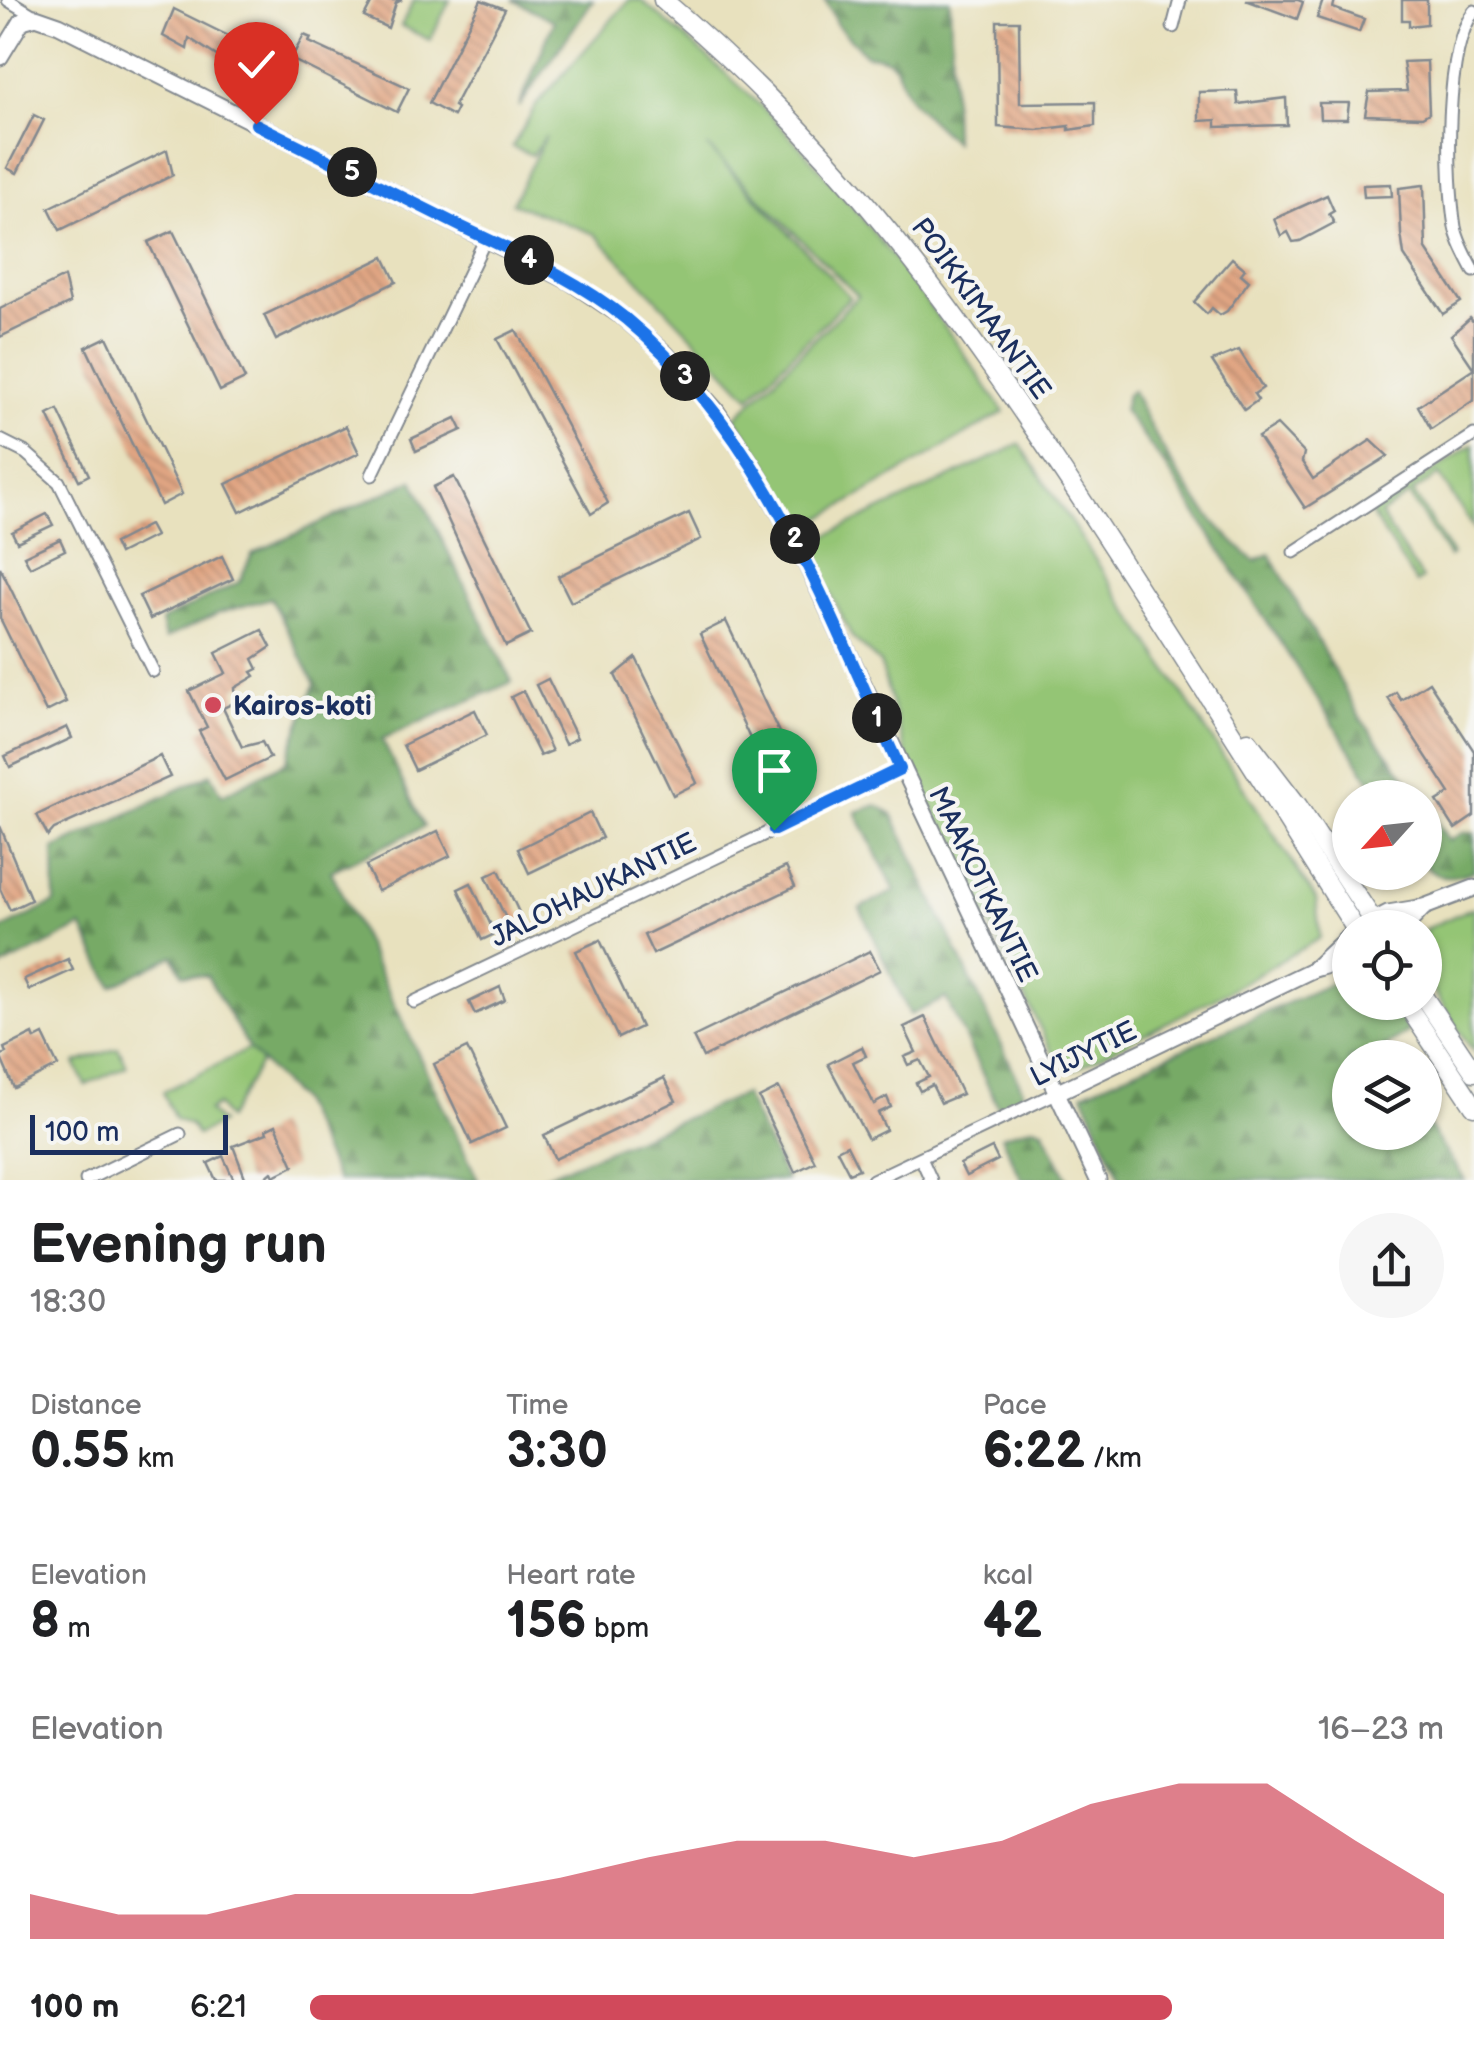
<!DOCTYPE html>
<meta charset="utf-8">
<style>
:root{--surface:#fff;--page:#f6f6f6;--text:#202124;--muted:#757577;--accent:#d1495b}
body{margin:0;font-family:"Balsamiq Sans",sans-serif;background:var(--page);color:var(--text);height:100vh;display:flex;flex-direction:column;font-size:38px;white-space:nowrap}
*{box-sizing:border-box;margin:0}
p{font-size:32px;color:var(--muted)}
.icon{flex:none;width:55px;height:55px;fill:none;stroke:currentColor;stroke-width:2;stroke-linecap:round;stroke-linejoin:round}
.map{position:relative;height:1180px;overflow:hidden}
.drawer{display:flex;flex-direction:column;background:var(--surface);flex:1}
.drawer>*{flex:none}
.needle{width:65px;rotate:243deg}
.buttons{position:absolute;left:1332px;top:780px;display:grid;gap:20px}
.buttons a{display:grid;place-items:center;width:110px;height:110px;border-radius:50%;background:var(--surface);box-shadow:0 2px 8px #0004;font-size:50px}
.scale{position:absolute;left:30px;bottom:25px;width:198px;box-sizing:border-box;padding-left:10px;border:5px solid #1b2f5e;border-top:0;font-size:28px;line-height:35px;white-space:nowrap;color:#1b2f5e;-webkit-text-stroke:8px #f6f6f2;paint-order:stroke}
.pin{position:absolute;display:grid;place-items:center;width:85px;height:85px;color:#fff;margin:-102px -42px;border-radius:50% 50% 50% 0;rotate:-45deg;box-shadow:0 0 10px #0007}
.pin .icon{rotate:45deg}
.km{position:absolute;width:50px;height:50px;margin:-25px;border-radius:50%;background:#222;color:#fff;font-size:28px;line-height:50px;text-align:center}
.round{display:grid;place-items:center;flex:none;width:105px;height:105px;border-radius:52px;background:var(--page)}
.headline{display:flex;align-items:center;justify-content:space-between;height:170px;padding:0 30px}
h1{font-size:55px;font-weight:700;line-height:75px}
.figures{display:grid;grid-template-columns:repeat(3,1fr);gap:15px;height:170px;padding:10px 30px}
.figures div{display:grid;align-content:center}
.figures b{font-size:50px;font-weight:700}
.figures small{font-size:28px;font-weight:400}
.figures p{font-size:28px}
.chart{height:280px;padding:20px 30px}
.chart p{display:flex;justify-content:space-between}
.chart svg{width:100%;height:180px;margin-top:10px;fill:var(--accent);opacity:.7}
ul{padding:0 30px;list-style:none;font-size:32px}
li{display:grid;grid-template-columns:160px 120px 1fr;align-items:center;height:75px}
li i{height:25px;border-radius:12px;background:var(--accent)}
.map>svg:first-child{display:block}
.green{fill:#94c574;stroke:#587a69;stroke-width:2.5}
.forest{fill:url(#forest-firs);stroke:#496c62;stroke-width:2.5}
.building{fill:url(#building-back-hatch)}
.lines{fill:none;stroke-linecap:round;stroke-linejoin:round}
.street-casing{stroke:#82888e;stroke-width:15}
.secondary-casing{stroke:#82888e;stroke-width:19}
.primary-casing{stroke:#82888e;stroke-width:21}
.street{stroke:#fff;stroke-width:11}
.secondary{stroke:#fff;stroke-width:15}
.primary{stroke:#fff;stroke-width:18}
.route-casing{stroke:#fff;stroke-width:20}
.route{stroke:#1a73e8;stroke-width:12}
.poi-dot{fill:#d1495b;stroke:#f6f6f2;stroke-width:4}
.labels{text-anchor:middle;stroke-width:9;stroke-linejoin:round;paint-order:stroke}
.street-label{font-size:28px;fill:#1b2f5e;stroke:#f6f6f2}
.poi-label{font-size:28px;font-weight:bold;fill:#1b2f5e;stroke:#f6f6f2;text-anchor:start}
</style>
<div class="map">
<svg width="1474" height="1180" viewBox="0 0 1474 1180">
<defs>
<pattern id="forest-firs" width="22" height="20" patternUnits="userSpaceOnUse" patternTransform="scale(2.5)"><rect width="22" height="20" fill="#7a6"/><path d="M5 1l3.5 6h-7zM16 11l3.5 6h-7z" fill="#618b57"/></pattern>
<pattern id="building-back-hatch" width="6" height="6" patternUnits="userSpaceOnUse" patternTransform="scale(2.5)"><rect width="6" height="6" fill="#e1a683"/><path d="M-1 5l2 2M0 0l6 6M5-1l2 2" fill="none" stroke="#b6886e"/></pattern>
</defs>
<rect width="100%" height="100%" fill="#f6f6f2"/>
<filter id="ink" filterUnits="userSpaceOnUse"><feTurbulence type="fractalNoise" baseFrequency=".01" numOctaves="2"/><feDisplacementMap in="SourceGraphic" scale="20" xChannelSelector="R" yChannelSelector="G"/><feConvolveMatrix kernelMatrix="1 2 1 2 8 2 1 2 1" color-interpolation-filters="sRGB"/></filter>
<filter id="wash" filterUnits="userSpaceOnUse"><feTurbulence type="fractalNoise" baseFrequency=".0048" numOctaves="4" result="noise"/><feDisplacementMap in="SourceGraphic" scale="40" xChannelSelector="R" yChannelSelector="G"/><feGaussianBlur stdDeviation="2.25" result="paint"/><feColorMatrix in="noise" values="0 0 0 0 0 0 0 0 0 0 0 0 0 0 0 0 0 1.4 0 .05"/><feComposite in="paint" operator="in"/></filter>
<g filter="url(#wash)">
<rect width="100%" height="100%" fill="#e8e1be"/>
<g class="green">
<path d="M414,0H450L430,40L401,26Z"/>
<path d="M629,0H641C697,48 755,96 804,151C878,232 943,321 1004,412L800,531L766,462L735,418L858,296L707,146L850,297L750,397L595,234L512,203L546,136L532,155L512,147L537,104Z"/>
<path d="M1020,444L1316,899L1320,938L1221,995L1073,1070L1052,1052L906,754L880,663L852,637L807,545Z"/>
<path d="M1474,444V528L1439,475L1413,492L1452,555L1449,557L1409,495L1380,514L1422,579L1416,583L1370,512Z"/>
<path d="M1474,907V1053L1425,978V929Z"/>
<path d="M118,1048L127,1066L86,1085L75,1063Z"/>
<path d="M249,1049L261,1062L227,1119L217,1105L208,1111L221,1123L197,1135L190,1125L175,1119L163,1092Z"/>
</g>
<g class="forest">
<path d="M513,0H593L519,107L554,21Z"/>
<path d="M825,0H950L954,142C941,129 925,116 913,102C894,80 907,57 866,55L837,25Z"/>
<path d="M1133,391C1163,456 1200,516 1255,561L1270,554L1361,719L1421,797H1381L1168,470L1123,410L1127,394Z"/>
<path d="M413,480L512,682L382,739L424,827L331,871L478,1180H337L299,1101L249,1049L207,976L183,974L173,956L112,986L82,927L0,968V930L55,903L54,849L211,774L222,795L286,762L315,684L271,598L219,613L165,639L161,621L239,582L252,554Z"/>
<path d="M1425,804L1449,841L1464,832L1474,833V871C1458,877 1436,881 1425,865Z"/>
<path d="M877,805L892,814L1022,1088V1098L999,1109L946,998L910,1015L860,908L895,891L856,812Z"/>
<path d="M1350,975V1002L1393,1003L1408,1031L1373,1056L1350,1058V1132H1425V1121L1465,1180H1121L1083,1093Z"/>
<path d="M744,1094L786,1180H535Z"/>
<path d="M1034,1126L1043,1129L1068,1180H1022L1001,1136Z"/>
</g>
<g id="blocks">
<g class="building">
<path d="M373,0H402L396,3L388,28L364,17Z"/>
<path d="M481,0L505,9L454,106L457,108L453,116L429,103Z"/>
<path d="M1246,0H1298L1303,2L1297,19Z"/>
<path d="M1323,0H1335L1333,8L1364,19L1359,32L1317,18Z"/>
<path d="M1402,0H1427V24L1409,26V20H1402Z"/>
<path d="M174,9L279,61L266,88L241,75L246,66L235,61L232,66L189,38L187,49L163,36Z"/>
<path d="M997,21H1019L1020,103L1095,102V126L1069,130V126L1037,130L998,127Z"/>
<path d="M304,35L311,38L309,42L409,88L397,112L291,59Z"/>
<path d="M1427,61L1429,113L1422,117L1365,115L1369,92L1407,91L1403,62Z"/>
<path d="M1237,91L1238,104L1286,98L1287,125L1216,127V120L1199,121V92Z"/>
<path d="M1319,103H1349L1347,119H1320Z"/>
<path d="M34,115L44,120L17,173L7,168Z"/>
<path d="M167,150L173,175L60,230L49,208Z"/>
<path d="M1391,184L1392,196L1364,197L1363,185Z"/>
<path d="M1424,185L1426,249L1461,302L1443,314L1404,255L1401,234L1399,188Z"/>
<path d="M1327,195L1334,211L1329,214L1334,223L1300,241L1293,242L1288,232L1281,236L1274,219Z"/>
<path d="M173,231L245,379L220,391L148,242Z"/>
<path d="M384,257L396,282L276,340L264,315Z"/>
<path d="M1232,258L1245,269L1241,274L1249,281L1227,311L1220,315L1212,308L1207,314L1194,302Z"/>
<path d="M64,277L70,303L0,337V309Z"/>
<path d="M1470,318L1474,323V400L1431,429L1418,406L1474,369L1451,335Z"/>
<path d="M516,330L608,503L591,514L497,339Z"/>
<path d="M107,337L182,494L161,505L86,347Z"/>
<path d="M1239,350L1263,388L1254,394L1258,400L1244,410L1212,361Z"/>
<path d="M58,410L89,475L79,480L48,415Z"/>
<path d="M456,418L462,430L416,451L411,439Z"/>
<path d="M1277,425L1304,453L1302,462L1313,479L1371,440L1388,456L1305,508L1258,437Z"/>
<path d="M346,426L359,453L240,512L226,484Z"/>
<path d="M454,477L531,634L506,646L433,487Z"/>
<path d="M689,513L701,539L571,602L558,576Z"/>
<path d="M47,514L53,525L17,542L12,532Z"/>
<path d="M149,525L155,536L119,554L114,543Z"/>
<path d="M60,539L65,550L30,567L24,556Z"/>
<path d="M222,556L233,579L150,619L139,596Z"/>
<path d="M0,567L66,702L46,712L0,618Z"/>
<path d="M726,621L784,743L758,755L700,634Z"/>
<path d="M262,630L271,647L253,659L258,669L252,672L255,676L235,688L236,702L223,708L242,747L262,742L270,758L225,780L199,731L207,727L189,691L226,673L216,653Z"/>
<path d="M636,658L697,783L673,795L615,675Z"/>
<path d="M548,679L577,738L565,744L536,685Z"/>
<path d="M1429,682L1474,751V816L1455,829L1437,801L1450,793L1388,698L1396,692L1401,700Z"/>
<path d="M523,691L552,751L540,756L511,697Z"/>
<path d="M475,710L487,735L415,770L403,745Z"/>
<path d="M67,727L72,738L10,767L5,756Z"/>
<path d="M160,756L170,777L54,829L48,836L37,815Z"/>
<path d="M590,813L602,838L529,873L518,849Z"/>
<path d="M0,826L31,900L10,910L0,889Z"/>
<path d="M438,831L450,856L378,891L366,866Z"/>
<path d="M786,867L795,887L653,954L644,935Z"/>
<path d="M499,870L523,921L510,927L486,876Z"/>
<path d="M471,883L495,934L482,940L458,889Z"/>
<path d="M600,940L641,1027L618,1038L576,951Z"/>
<path d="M870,951L880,970L703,1057L693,1037Z"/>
<path d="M68,959L73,970L29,990L24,979Z"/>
<path d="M500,987L505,1000L475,1014L469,1002Z"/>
<path d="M925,1017L962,1094L941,1103L932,1085L920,1091L916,1083L929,1077L920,1060L908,1065L904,1057L916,1052L904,1027Z"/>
<path d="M33,1034L35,1039L43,1035L58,1066L14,1088L0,1056L6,1053L4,1048Z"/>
<path d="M862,1047L866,1056L853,1062L874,1104L887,1097L891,1107L878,1113L886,1130L868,1139L828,1064Z"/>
<path d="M467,1048L506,1128L472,1144L434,1064Z"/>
<path d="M664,1078L676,1101L555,1159L544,1135Z"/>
<path d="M779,1088L815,1162L795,1172L759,1098Z"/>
<path d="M276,1125L294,1166L274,1176L272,1172L263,1180H246L233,1146L267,1133L266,1130Z"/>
<path d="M847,1145L859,1169L849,1173L837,1150Z"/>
<path d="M992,1148L998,1160L966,1176L960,1164Z"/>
<path d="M223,1156L234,1180H216L208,1163Z"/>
</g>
</g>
</g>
<g filter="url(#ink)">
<use href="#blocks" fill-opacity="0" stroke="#82888e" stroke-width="2.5"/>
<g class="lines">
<g class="street-casing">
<g id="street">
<path d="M8,0L36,17"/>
<path d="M1474,11C1444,50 1447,177 1455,227C1458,242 1467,258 1474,271"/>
<path d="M1173,27L1180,0"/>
<path d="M0,440L26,453L59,482L153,671"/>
<path d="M372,475L486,238"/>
<path d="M1294,552L1474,435"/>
<path d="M414,1002L901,769"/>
<path d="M921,1158L931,1180"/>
<path d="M86,1180L180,1134"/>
<path d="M873,1180L1056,1093"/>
</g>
</g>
<g class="secondary-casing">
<g id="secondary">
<path d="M0,57L22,21L36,17L59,25L571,282L623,317L666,354L715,409L754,468L796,542L1098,1180"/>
<path d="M1365,925L1388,913L1424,907L1474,888"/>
<path d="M1404,928L1424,907"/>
<path d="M1314,969L1350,935"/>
<path d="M1056,1093L1314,969L1350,959"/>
</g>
</g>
<g class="primary-casing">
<g id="primary">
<path d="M663,0C843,152 958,313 1087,508C1178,647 1266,787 1355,928"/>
<path d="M1248,741L1298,806L1378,928"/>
<path d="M1425,999L1474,1072"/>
<path d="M1405,1002L1474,1106"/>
</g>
</g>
<use href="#street" class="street"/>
<use href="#secondary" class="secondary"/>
<use href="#primary" class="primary"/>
</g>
</g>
<g class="lines" filter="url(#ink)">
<g class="route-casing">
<path id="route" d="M256,124C324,158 392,192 460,226C516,253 577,279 626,319C765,434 827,610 900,769L774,830"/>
</g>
<use href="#route" class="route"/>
</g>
<circle class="poi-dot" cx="213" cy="705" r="10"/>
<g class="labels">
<g class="street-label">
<text transform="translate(982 308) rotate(54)" y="10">POIKKIMAANTIE</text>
<text transform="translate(984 884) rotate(64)" y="10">MAAKOTKANTIE</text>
<text transform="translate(593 889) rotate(-26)" y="10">JALOHAUKANTIE</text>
<text transform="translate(1083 1053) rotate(-26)" y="10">LYIJYTIE</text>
</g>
<g class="poi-label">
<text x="233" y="715">Kairos-koti</text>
</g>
</g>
</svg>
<div class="buttons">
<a><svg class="needle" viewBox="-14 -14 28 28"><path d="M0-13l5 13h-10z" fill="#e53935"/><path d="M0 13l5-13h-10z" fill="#757577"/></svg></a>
<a><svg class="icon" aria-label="locate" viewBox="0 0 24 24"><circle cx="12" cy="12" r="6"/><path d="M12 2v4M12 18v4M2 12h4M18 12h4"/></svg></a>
<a><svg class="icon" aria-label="layers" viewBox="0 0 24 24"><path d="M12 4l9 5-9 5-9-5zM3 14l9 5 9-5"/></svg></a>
</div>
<div class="scale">100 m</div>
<div class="pin" style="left:774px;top:830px;background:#1e9e55"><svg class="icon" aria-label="arrive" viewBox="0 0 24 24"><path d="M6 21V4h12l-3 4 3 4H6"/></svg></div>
<div class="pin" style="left:256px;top:124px;background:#d93025"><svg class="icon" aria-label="check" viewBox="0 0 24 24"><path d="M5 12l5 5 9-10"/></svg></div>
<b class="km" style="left:877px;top:718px">1</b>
<b class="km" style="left:795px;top:539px">2</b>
<b class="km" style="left:685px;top:376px">3</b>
<b class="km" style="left:529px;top:260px">4</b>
<b class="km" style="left:352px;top:172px">5</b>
</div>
<section class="drawer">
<div class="headline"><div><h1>Evening run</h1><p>18:30</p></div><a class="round"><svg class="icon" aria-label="share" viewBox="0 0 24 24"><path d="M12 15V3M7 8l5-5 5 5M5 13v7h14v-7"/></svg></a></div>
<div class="figures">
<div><p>Distance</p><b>0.55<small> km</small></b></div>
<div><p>Time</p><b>3:30</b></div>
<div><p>Pace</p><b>6:22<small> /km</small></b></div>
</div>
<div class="figures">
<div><p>Elevation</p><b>8<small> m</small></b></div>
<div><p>Heart rate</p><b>156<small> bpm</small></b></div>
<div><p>kcal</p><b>42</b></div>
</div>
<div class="chart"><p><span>Elevation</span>16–23 m</p>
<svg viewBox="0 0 160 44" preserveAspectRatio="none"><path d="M0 44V33L10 38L20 38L30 33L40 33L50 33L60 29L70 24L80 20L90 20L100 24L110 20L120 11L130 6L140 6L150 20L160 33V44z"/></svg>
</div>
<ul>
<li><b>100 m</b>6:21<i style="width:76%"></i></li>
</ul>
</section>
